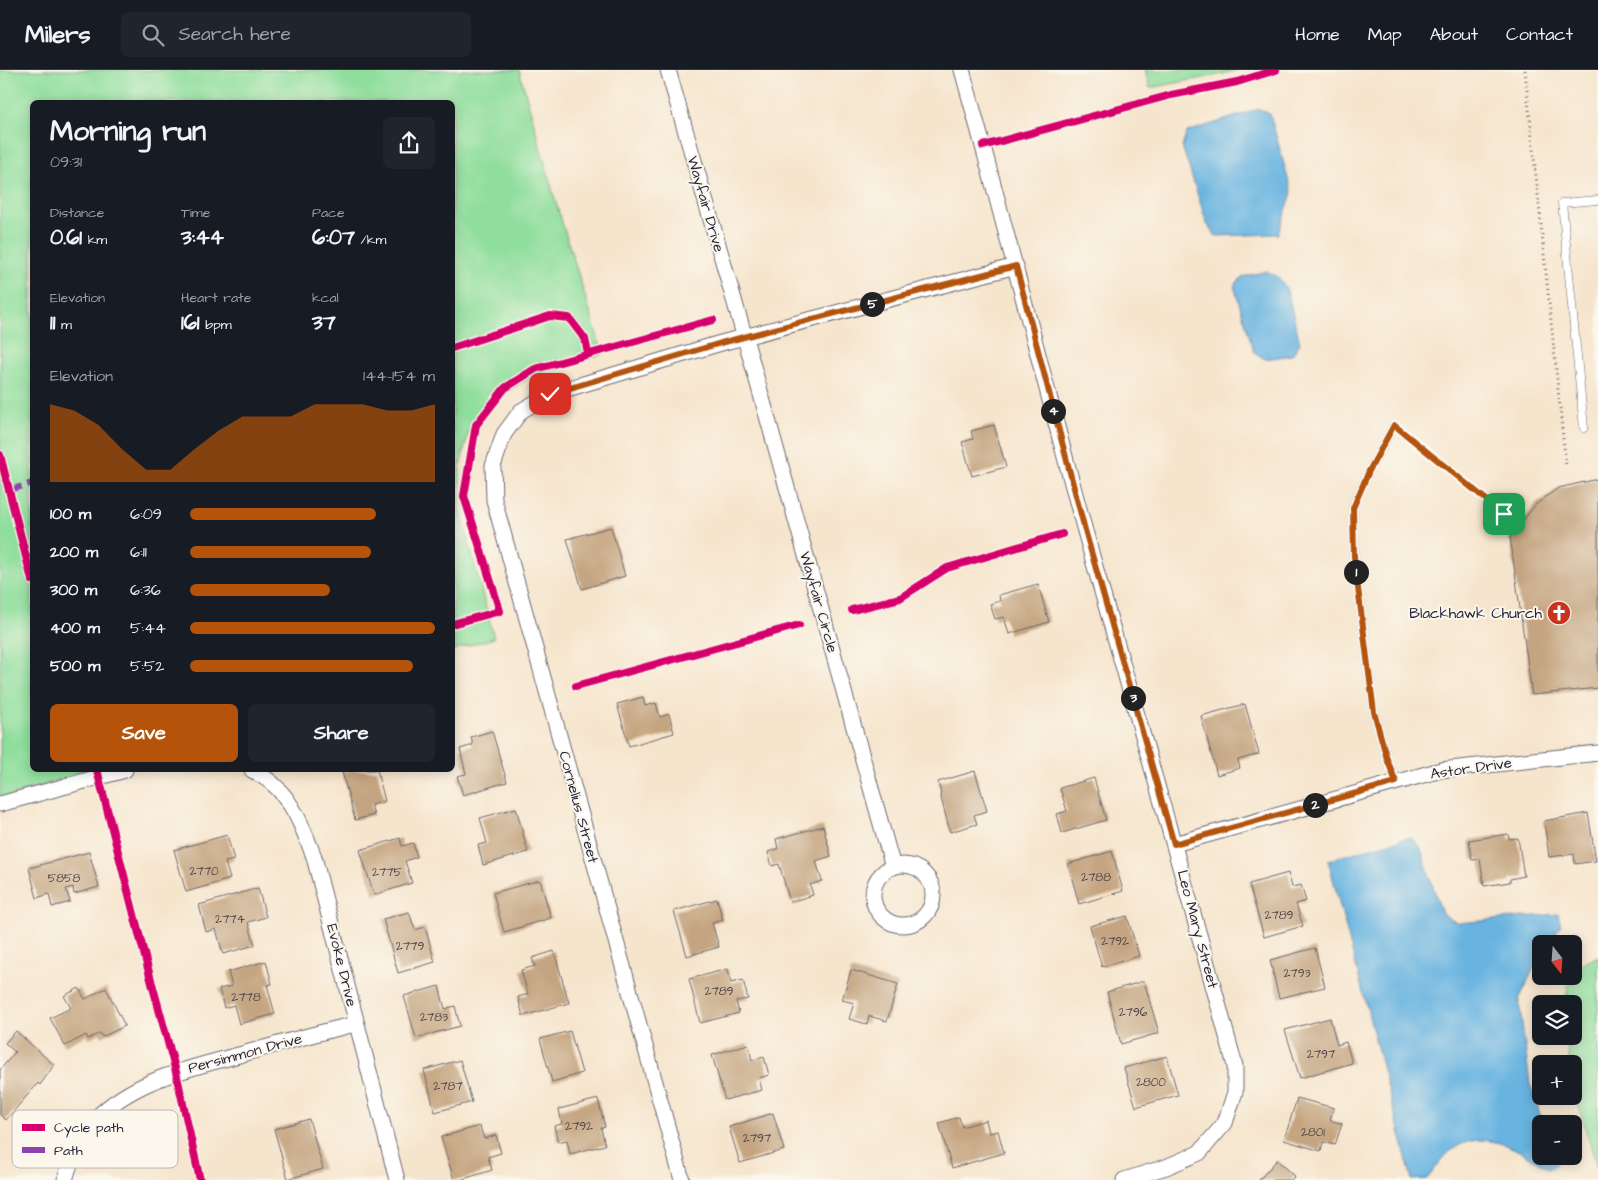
<!DOCTYPE html>
<meta charset="utf-8">
<style>
:root{--surface:#171b24;--page:#20242c;--text:#f1f3f6;--muted:#9ea1a6;--line:#363941;--accent:#b45309}
body{margin:0;font-family:"Architects Daughter",sans-serif;background:var(--page);color:var(--text);height:100vh;display:flex;flex-direction:column;font-size:19px;white-space:nowrap}
*{box-sizing:border-box;margin:0}
p{font-size:16px;color:var(--muted)}
.icon{flex:none;width:28px;height:28px;fill:none;stroke:currentColor;stroke-width:2;stroke-linecap:round;stroke-linejoin:round}
.map{position:relative;flex:1;overflow:hidden}
.side{position:absolute;left:30px;top:30px;width:425px;height:672px;display:flex;flex-direction:column;background:var(--surface);border-radius:8px;box-shadow:0 2px 12px #0003}
.side>*{flex:none}
.needle{width:32px;rotate:163deg}
.buttons{position:absolute;left:1532px;top:865px;display:grid;gap:10px}
.buttons a{display:grid;place-items:center;width:50px;height:50px;border-radius:8px;background:var(--surface);box-shadow:0 2px 12px #0003;font-size:25px}
.pin{position:absolute;display:grid;place-items:center;width:42px;height:42px;color:#fff;margin:-21px;border-radius:10px;box-shadow:0 2px 8px #0006}
.km{position:absolute;width:25px;height:25px;margin:-12px;border-radius:50%;background:#222;color:#fff;font-size:14px;line-height:25px;text-align:center}
.round{display:grid;place-items:center;flex:none;width:52px;height:52px;border-radius:8px;background:var(--page)}
.overview{display:flex;align-items:center;justify-content:space-between;height:85px;padding:0 20px}
h1{font-size:28px;font-weight:800;line-height:38px}
.metrics{display:grid;grid-template-columns:repeat(3,1fr);gap:8px;height:85px;padding:5px 20px}
.metrics div{display:grid;align-content:center}
.metrics b{font-size:21px;font-weight:800}
.metrics small{font-size:14px;font-weight:400}
.metrics p{font-size:14px}
.chart{height:140px;padding:10px 20px}
.chart p{display:flex;justify-content:space-between}
.chart svg{width:100%;height:90px;margin-top:5px;fill:var(--accent);opacity:.7}
.cta{display:flex;gap:10px;margin-top:auto;padding:10px 20px}
.cta a{flex:1;height:58px;border-radius:8px;background:var(--accent);color:#fff;font-size:20px;font-weight:800;line-height:58px;text-align:center}
.cta a+a{background:var(--page);color:var(--text)}
ul{padding:0 20px;list-style:none;font-size:16px}
li{display:grid;grid-template-columns:80px 60px 1fr;align-items:center;height:38px}
li i{height:12px;border-radius:6px;background:var(--accent)}
header{display:flex;align-items:center;gap:30px;box-sizing:border-box;height:70px;padding:0 25px;background:var(--surface);border-bottom:1px solid var(--line)}
header strong{font-size:24px}
nav{display:flex;gap:28px;margin-inline-start:auto;font-size:18px}
.search{width:350px;height:45px;background:var(--page);display:flex;align-items:center;gap:12px;box-sizing:border-box;padding:0 18px;border-radius:8px;color:var(--muted);font-size:19px}
.map>svg:first-child{display:block}
.green{fill:#8fde9c;stroke:#58806c}
.water{fill:#67b3e0;stroke:#446a8e}
.building{fill:#c5a581}
.lines{fill:none;stroke-linecap:round;stroke-linejoin:round}
.service-casing{stroke:#6c666e;stroke-width:9}
.minor-casing{stroke:#6c666e;stroke-width:17}
.path{stroke:#6c666e;stroke-width:3;stroke-dasharray:1 4;stroke-linecap:butt}
.service{stroke:#fff;stroke-width:8}
.minor{stroke:#fff;stroke-width:15}
.quiet{stroke:#8e44ad;stroke-width:6;stroke-dasharray:12 6;stroke-linecap:butt}
.cycleway-casing{stroke:#fbf7ec;stroke-width:11}
.cycleway{stroke:#d6006c;stroke-width:8}
.route-casing{stroke:#fff;stroke-width:10}
.route{stroke:#b45309;stroke-width:6}
.labels{text-anchor:middle;stroke-width:4;stroke-linejoin:round;paint-order:stroke}
.number-label{font-size:12px;fill:#4b434c}
.street-label{font-size:15px;fill:#22223b;stroke:#fbf7ec}
.poi-label{font-size:15px;fill:#22223b;stroke:#fbf7ec;text-anchor:end}
.key{fill:#fbf7ec;stroke:#bab7b7;stroke-width:1}
.key-label{font-size:14px;fill:#22223b}
</style>
<header>
<strong>Milers</strong>
<div class="search"><svg class="icon" aria-label="search" viewBox="0 0 24 24"><circle cx="10" cy="10" r="6"/><path d="M15 15l6 6"/></svg>Search here</div>
<nav><a>Home</a><a>Map</a><a>About</a><a>Contact</a></nav>
</header>
<div class="map">
<svg width="1598" height="1110" viewBox="0 0 1598 1110">
<rect width="100%" height="100%" fill="#fbf7ec"/>
<filter id="ink" filterUnits="userSpaceOnUse"><feTurbulence type="fractalNoise" baseFrequency=".02" numOctaves="2"/><feDisplacementMap in="SourceGraphic" scale="10" xChannelSelector="R" yChannelSelector="G"/><feConvolveMatrix kernelMatrix="1 2 1 2 8 2 1 2 1" color-interpolation-filters="sRGB"/></filter>
<filter id="wash" filterUnits="userSpaceOnUse"><feTurbulence type="fractalNoise" baseFrequency=".0096" numOctaves="4" result="noise"/><feDisplacementMap in="SourceGraphic" scale="20" xChannelSelector="R" yChannelSelector="G"/><feGaussianBlur stdDeviation="1.12" result="paint"/><feColorMatrix in="noise" values="0 0 0 0 0 0 0 0 0 0 0 0 0 0 0 0 0 1.4 0 .05"/><feComposite in="paint" operator="in"/></filter>
<g filter="url(#wash)">
<rect width="100%" height="100%" fill="#f6e5cd"/>
<g class="green">
<path d="M0,0H519L556,133L603,284L536,304L497,328L470,356L460,396V439L494,568L453,580L452,32H32V700H91L0,729Z"/>
<path d="M1145,0H1237L1223,4L1150,18Z"/>
<path d="M1598,886V1101L1578,1034L1574,1013V994H1570L1565,966H1574V934H1566L1568,911L1574,906V904L1581,895Z"/>
</g>
<g class="water">
<path d="M1259,39L1270,44L1292,123L1278,164L1216,166L1207,154L1182,76L1187,62Z"/>
<path d="M1267,201L1279,208L1287,220L1300,273L1292,285L1265,289L1254,282L1234,216L1242,207Z"/>
<path d="M1410,767L1420,776L1442,844L1457,853L1558,844L1561,855L1547,874H1541V882L1519,930L1530,1014L1543,1054H1541V1086H1554L1557,1094L1549,1099C1522,1081 1484,1057 1453,1079C1443,1086 1435,1100 1427,1109L1412,1110L1328,790Z"/>
</g>
<g id="blocks">
<g class="building">
<path d="M994,355L1006,397L972,406L962,372L973,369L971,361Z"/>
<path d="M1598,409V618L1532,625L1510,467L1535,435L1558,418Z"/>
<path d="M611,457L625,506L582,519L567,469Z"/>
<path d="M1038,514L1049,552L1009,564L1004,547L995,549L990,534L1000,531L999,525Z"/>
<path d="M643,627L645,636L656,633L660,647L669,644L674,663L629,676L617,634Z"/>
<path d="M1245,634L1259,684L1238,690L1240,698L1217,705L1201,646Z"/>
<path d="M492,661L507,712L463,725L457,706L466,704L460,679L473,675L471,667Z"/>
<path d="M350,700H377L385,731L371,735L374,745L355,750L342,702Z"/>
<path d="M975,701L987,741L974,745L977,754L950,762L940,724L941,723L938,712Z"/>
<path d="M1094,708L1106,750L1062,763L1057,744L1067,741L1060,718Z"/>
<path d="M516,738L528,782L483,795L478,775L487,773L480,748Z"/>
<path d="M1588,743L1596,791L1575,794L1574,784L1549,787L1544,751Z"/>
<path d="M823,756L831,786L816,791L822,811L810,815L813,825L790,832L779,794L772,796L768,782L778,779L776,769Z"/>
<path d="M1508,764L1509,769L1518,768L1524,806L1510,809V812L1484,816L1480,789L1472,790L1469,770Z"/>
<path d="M227,765L234,790L225,792L230,809L186,822L174,780Z"/>
<path d="M400,768L402,776L413,773L417,787L405,791L412,813L374,825L360,780Z"/>
<path d="M1112,781L1123,821L1079,834L1068,794Z"/>
<path d="M89,782L99,817L74,824L73,817L66,819L70,832L52,837L49,824L37,828L29,798Z"/>
<path d="M1288,803L1292,817L1301,815L1306,831L1296,834L1303,856L1264,867L1249,814Z"/>
<path d="M540,810L551,848L504,862L493,823Z"/>
<path d="M258,818L266,847L248,852L255,875L223,884L216,859L206,862L199,835Z"/>
<path d="M717,829L723,850L712,853L719,877L687,886L674,841Z"/>
<path d="M409,842L415,860L425,857L435,892L398,903L383,849Z"/>
<path d="M1127,846L1139,886L1102,897L1090,856Z"/>
<path d="M1315,878L1325,917L1279,928L1270,890Z"/>
<path d="M554,881L569,933L523,946L518,927L528,924L521,900L535,896L532,888Z"/>
<path d="M266,891L272,914L267,915L275,944L239,954L234,935L224,938L219,919L232,916L228,902Z"/>
<path d="M728,899L731,913L743,910L748,929L736,931L739,943L700,953L689,909Z"/>
<path d="M851,900L898,914L887,951L869,946L867,954L849,949L854,933L842,930Z"/>
<path d="M1144,911L1159,963L1121,974L1107,922Z"/>
<path d="M439,916L445,939L455,936L460,956L416,968L404,926Z"/>
<path d="M79,918L85,929L106,918L125,956L102,967L100,963L88,969L86,965L65,976L50,948L71,938L64,926Z"/>
<path d="M1330,948L1337,975L1346,972L1352,993L1300,1008L1285,960Z"/>
<path d="M16,961L54,995L40,1015L38,1013L6,1050L0,1045V1000L15,982L5,973Z"/>
<path d="M570,961L582,1003L552,1012L540,969Z"/>
<path d="M748,974L752,990L764,987L769,1005L759,1008L762,1020L725,1030L712,985Z"/>
<path d="M1167,986L1178,1025L1136,1037L1124,998Z"/>
<path d="M460,990L472,1032L435,1042L424,1000Z"/>
<path d="M1297,1028L1334,1038L1330,1050L1342,1054L1335,1075L1323,1072L1321,1081L1284,1070Z"/>
<path d="M598,1029L605,1057L601,1058L605,1075L570,1084L567,1070L558,1072L554,1056L562,1054L559,1039Z"/>
<path d="M773,1043L784,1080L740,1093L729,1057Z"/>
<path d="M959,1047L962,1057L986,1050L989,1063L998,1061L1004,1083L952,1098L939,1053Z"/>
<path d="M309,1049L323,1099L288,1109L274,1059Z"/>
<path d="M480,1056L484,1069L496,1065L501,1083L488,1087L492,1100L460,1110H454L441,1067Z"/>
<path d="M1277,1090L1295,1106L1291,1110H1259Z"/>
</g>
</g>
</g>
<g filter="url(#ink)">
<use href="#blocks" fill-opacity="0" stroke="#6c666e" stroke-width="1"/>
<g class="lines">
<g class="service-casing">
<g id="service">
<path d="M1394,355L1369,401L1353,437L1354,487L1374,642L1387,689L1396,712"/>
<path d="M1584,358L1562,133L1598,130"/>
</g>
</g>
<g class="minor-casing">
<g id="minor">
<path d="M668,0L753,296L893,797"/>
<path d="M962,0C1005,153 1043,308 1085,461C1135,640 1187,817 1235,996V1022L1225,1053L1199,1083L1166,1097L1124,1110"/>
<path d="M252,700C259,704 266,708 272,713C294,732 304,761 314,787L397,1110"/>
<path d="M0,734L125,700"/>
<path d="M1174,774L1441,700L1598,683"/>
<circle cx="903" cy="825" r="30"/>
<path d="M65,1110C71,1089 79,1065 95,1049C136,1008 192,998 246,983C283,973 319,962 356,954"/>
<path d="M682,1110L494,430L493,396L504,364L521,341L550,324L721,273L1016,196"/>
</g>
</g>
<g class="path">
<path d="M1525,0L1566,396"/>
<path d="M1404,363L1518,456"/>
</g>
<use href="#service" class="service"/>
<use href="#minor" class="minor"/>
<path class="quiet" d="M10,420L32,413"/>
<g class="cycleway-casing">
<g id="cycleway">
<path d="M983,76L1171,25L1237,12L1276,0"/>
<path d="M452,278L550,246L569,248L585,269L588,283"/>
<path d="M0,385L32,510"/>
<path d="M852,540L900,528L947,498L1062,464"/>
<path d="M452,554L500,541L464,426L476,355L505,318L535,299L713,250"/>
<path d="M576,616L799,555"/>
<path d="M97,700L147,895L176,1002L200,1110"/>
</g>
</g>
<use href="#cycleway" class="cycleway"/>
</g>
</g>
<g class="lines" filter="url(#ink)">
<g class="route-casing">
<path id="route" d="M550,324L721,273L1016,196L1085,460L1174,774L1396,712L1387,689L1374,642L1354,487L1353,438L1369,401L1394,355L1504,444"/>
</g>
<use href="#route" class="route"/>
</g>
<defs>
<g id="church-disc" transform="scale(1.25)"><circle r="9.5" fill="#c8321e" stroke="#fbf7ec"/><path d="M-1.2-6h2.4v3.5h3.3v2.4h-3.3V6h-2.4V-.1h-3.3v-2.4h3.3Z" fill="#fff"/></g>
</defs>
<g fill-rule="evenodd">
<use href="#church-disc" x="1559" y="543"/>
</g>
<g class="labels">
<g class="number-label">
<text x="204" y="805">2770</text>
<text x="387" y="806">2775</text>
<text x="1096" y="811">2788</text>
<text x="64" y="812">5858</text>
<text x="1279" y="849">2789</text>
<text x="230" y="853">2774</text>
<text x="1115" y="875">2792</text>
<text x="410" y="880">2779</text>
<text x="1297" y="907">2793</text>
<text x="719" y="925">2789</text>
<text x="246" y="931">2778</text>
<text x="1133" y="946">2796</text>
<text x="434" y="951">2783</text>
<text x="1321" y="988">2797</text>
<text x="1151" y="1016">2800</text>
<text x="448" y="1020">2787</text>
<text x="579" y="1060">2792</text>
<text x="1313" y="1066">2801</text>
<text x="757" y="1072">2797</text>
</g>
<g class="street-label">
<text transform="translate(706 134) rotate(74)" y="5">Wayfair Drive</text>
<text transform="translate(819 532) rotate(74)" y="5">Wayfair Circle</text>
<text transform="translate(1471 698) rotate(-8)" y="5">Astor Drive</text>
<text transform="translate(579 737) rotate(75)" y="5">Cornelius Street</text>
<text transform="translate(1198 859) rotate(75)" y="5">Leo Mary Street</text>
<text transform="translate(342 895) rotate(76)" y="5">Evoke Drive</text>
<text transform="translate(245 983) rotate(-15)" y="5">Persimmon Drive</text>
</g>
<g class="poi-label">
<text x="1542" y="548">Blackhawk Church</text>
</g>
</g>
<rect x="12" y="1040" width="166" height="58" rx="8" class="key"/>
<rect x="22" y="1054" width="23" height="7" fill="#d6006c"/>
<rect x="22" y="1077" width="23" height="6" fill="#8e44ad"/>
<g class="key-label">
<text x="54" y="1062">Cycle path</text>
<text x="54" y="1085">Path</text>
</g>
</svg>
<div class="buttons">
<a><svg class="needle" viewBox="-14 -14 28 28"><path d="M0-13l5 13h-10z" fill="#e53935"/><path d="M0 13l5-13h-10z" fill="#9ea1a6"/></svg></a>
<a><svg class="icon" aria-label="layers" viewBox="0 0 24 24"><path d="M12 4l9 5-9 5-9-5zM3 14l9 5 9-5"/></svg></a>
<a>+</a>
<a>−</a>
</div>
<div class="pin" style="left:1504px;top:444px;background:#1e9e55"><svg class="icon" aria-label="arrive" viewBox="0 0 24 24"><path d="M6 21V4h12l-3 4 3 4H6"/></svg></div>
<div class="pin" style="left:550px;top:324px;background:#d93025"><svg class="icon" aria-label="check" viewBox="0 0 24 24"><path d="M5 12l5 5 9-10"/></svg></div>
<b class="km" style="left:1356px;top:502px">1</b>
<b class="km" style="left:1315px;top:735px">2</b>
<b class="km" style="left:1133px;top:628px">3</b>
<b class="km" style="left:1053px;top:341px">4</b>
<b class="km" style="left:872px;top:234px">5</b>
<section class="side">
<div class="overview"><div><h1>Morning run</h1><p>09:31</p></div><a class="round"><svg class="icon" aria-label="share" viewBox="0 0 24 24"><path d="M12 15V3M7 8l5-5 5 5M5 13v7h14v-7"/></svg></a></div>
<div class="metrics">
<div><p>Distance</p><b>0.61<small> km</small></b></div>
<div><p>Time</p><b>3:44</b></div>
<div><p>Pace</p><b>6:07<small> /km</small></b></div>
</div>
<div class="metrics">
<div><p>Elevation</p><b>11<small> m</small></b></div>
<div><p>Heart rate</p><b>161<small> bpm</small></b></div>
<div><p>kcal</p><b>37</b></div>
</div>
<div class="chart"><p><span>Elevation</span>144–154 m</p>
<svg viewBox="0 0 160 44" preserveAspectRatio="none"><path d="M0 44V6L10 9L20 16L30 28L40 38L50 38L60 28L70 19L80 12L90 12L100 12L110 6L120 6L130 6L140 9L150 9L160 6V44z"/></svg>
</div>
<ul>
<li><b>100 m</b>6:09<i style="width:76%"></i></li>
<li><b>200 m</b>6:11<i style="width:74%"></i></li>
<li><b>300 m</b>6:36<i style="width:57%"></i></li>
<li><b>400 m</b>5:44<i style="width:100%"></i></li>
<li><b>500 m</b>5:52<i style="width:91%"></i></li>
</ul>
<div class="cta"><a>Save</a><a>Share</a></div>
</section>
</div>
